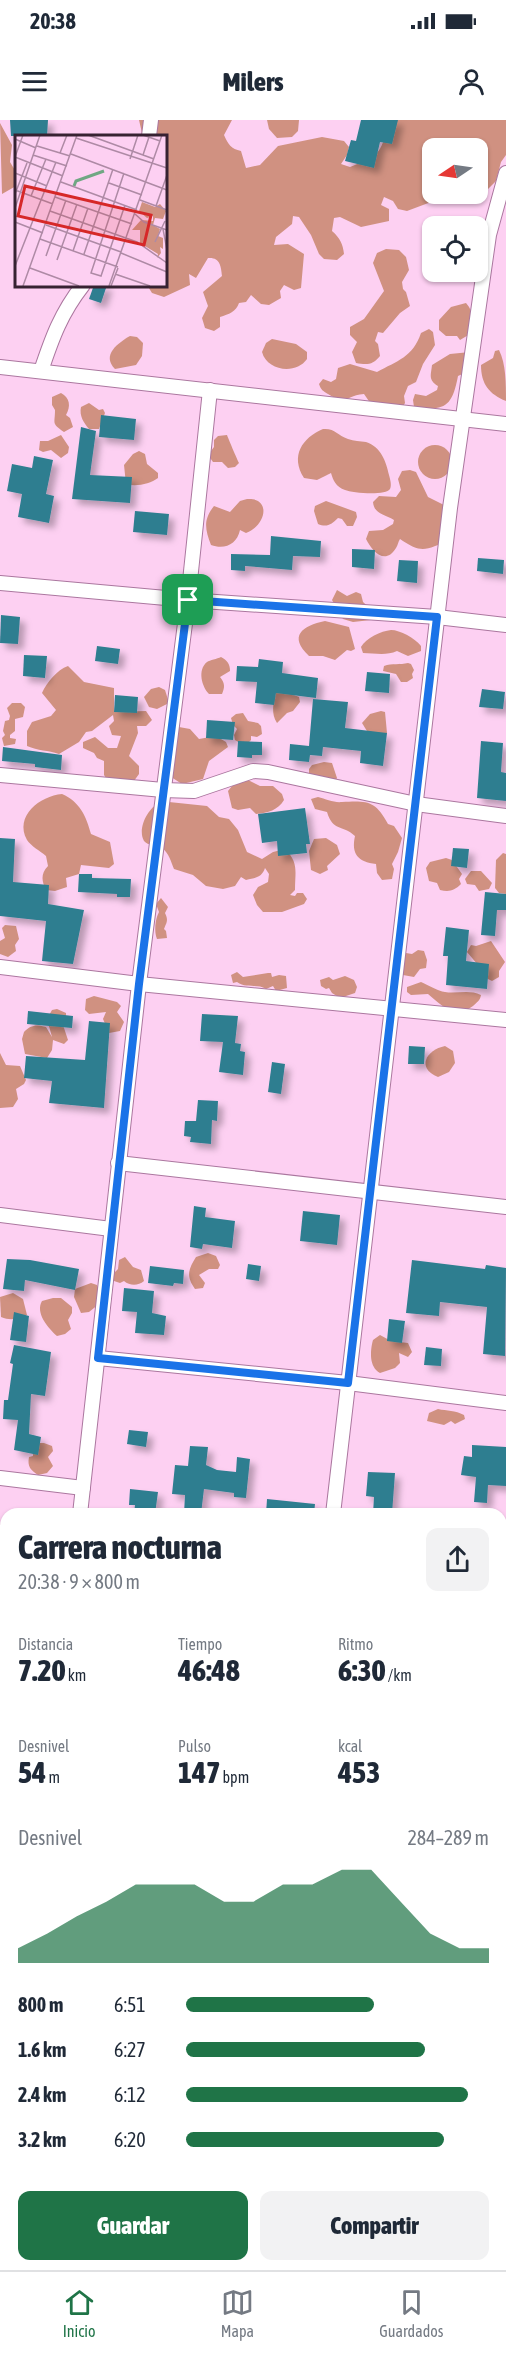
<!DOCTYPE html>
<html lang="es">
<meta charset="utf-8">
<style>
:root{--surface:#fff;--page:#f2f2f3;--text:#1f2937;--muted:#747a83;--line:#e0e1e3;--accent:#1f7447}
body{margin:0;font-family:"Asap Condensed",sans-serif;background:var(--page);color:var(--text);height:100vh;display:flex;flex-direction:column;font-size:22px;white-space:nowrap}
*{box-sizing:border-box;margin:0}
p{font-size:20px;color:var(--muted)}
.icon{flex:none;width:33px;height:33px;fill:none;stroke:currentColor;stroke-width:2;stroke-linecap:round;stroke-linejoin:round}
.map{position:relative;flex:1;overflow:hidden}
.drawer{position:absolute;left:0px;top:1388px;width:507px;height:764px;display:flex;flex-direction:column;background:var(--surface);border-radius:18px 18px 0 0;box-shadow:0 2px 4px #0004}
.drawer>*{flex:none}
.needle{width:39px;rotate:257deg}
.tools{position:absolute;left:422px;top:18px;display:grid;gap:12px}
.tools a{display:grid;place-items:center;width:66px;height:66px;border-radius:12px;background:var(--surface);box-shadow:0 2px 4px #0004;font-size:30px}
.pin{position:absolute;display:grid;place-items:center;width:51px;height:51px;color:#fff;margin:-26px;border-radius:12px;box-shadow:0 3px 9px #0006}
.round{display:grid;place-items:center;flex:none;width:63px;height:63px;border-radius:12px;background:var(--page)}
.headline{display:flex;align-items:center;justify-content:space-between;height:102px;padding:0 18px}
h1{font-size:33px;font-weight:800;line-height:45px}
.figures{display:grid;grid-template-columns:repeat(3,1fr);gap:9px;height:102px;padding:6px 18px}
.figures div{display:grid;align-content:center}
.figures b{font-size:30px;font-weight:800}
.figures small{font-size:16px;font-weight:400}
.figures p{font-size:16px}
.chart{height:168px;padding:12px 18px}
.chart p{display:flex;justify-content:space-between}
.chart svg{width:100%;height:108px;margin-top:6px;fill:var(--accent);opacity:.7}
.cta{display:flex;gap:12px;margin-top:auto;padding:12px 18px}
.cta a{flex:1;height:69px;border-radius:12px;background:var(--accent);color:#fff;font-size:24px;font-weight:800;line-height:69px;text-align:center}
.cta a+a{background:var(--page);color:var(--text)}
ul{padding:0 18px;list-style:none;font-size:20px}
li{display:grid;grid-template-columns:96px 72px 1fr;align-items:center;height:45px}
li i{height:15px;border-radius:8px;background:var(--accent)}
.status{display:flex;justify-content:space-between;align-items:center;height:42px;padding:0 30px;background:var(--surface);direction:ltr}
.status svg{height:16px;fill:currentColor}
header{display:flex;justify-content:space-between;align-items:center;height:78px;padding:0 18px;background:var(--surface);font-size:27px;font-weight:800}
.dock{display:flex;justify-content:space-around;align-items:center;height:84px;border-top:2px solid var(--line);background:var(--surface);font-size:16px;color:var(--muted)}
.dock a{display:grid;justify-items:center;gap:3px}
.dock .active{color:var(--accent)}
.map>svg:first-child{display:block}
.forest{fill:#d09181}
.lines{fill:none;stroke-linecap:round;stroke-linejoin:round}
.stream{stroke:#6fa783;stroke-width:5}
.building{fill:#2f7e90;filter:url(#shadow)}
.minor-casing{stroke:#ab779f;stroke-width:16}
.minor{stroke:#fff;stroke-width:14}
.route-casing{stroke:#fff;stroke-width:12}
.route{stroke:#1a73e8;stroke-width:8}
.inset-river{fill:none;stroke:#6fa783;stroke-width:3}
.inset-road{fill:none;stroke:#ae8aa5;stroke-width:1.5}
.view{fill:#d62828;fill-opacity:0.15;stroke:#d62828;stroke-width:3}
.inset-edge{fill:none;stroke:#372232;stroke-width:3}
</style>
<div class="status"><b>20:38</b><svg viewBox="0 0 49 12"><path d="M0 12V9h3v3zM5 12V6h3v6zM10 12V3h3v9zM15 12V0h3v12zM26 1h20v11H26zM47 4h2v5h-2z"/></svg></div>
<header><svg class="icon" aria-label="menu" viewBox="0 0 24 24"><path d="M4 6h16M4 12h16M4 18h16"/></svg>Milers<svg class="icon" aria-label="person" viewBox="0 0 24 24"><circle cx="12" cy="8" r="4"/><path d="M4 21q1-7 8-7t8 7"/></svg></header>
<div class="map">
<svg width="506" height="2150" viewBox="0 0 506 2150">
<defs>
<filter id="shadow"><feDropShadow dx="5.5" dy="5.5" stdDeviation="3" flood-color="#0004"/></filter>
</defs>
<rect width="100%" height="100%" fill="#fdd0f2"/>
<g class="forest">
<path d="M139,0H232L224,15C228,24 231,29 241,31L246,48L260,45L278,26L322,17L344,21L349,27L347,35L341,44L350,47C382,35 381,32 389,0H506V35L501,42L496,61L487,70L469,77L452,74H477V28H432L431,82L407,91L398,89L393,81L384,77L381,85L389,89V101L361,107L340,97L334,98L332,111C340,118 343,124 344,134L337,140L324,139L319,134L311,115L299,97L293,96L292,104L276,117L274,125L288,124L304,134L301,168L294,170L284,165L280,171L281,178L269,185L261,184L251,175L246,182L239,183C236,192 229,194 220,197V207L214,211L205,208L202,198L208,186L203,172L222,156C221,146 220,137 208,138L196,158L189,154L190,165L164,177L152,173L147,165H165V16H146L142,13Z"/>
<path d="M267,0H299L298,11L292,17L277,18L269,9Z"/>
<path d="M0,3L12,25L10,42L16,52V66L2,74Z"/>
<path d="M386,129L399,130L406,137L409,150L402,162L403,169L406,172L410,186L400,193L383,213L378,212L375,221L378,224L380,236C373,245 367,245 356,243L352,232L357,222L350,215V207L364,199L384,171L373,143L377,133Z"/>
<path d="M466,183C475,193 473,202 470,214L460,220L457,216H446L439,210V200L451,187Z"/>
<path d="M429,209L433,212L435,225L423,244L416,262L408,266L404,276L405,283L401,290L373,287L364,274C345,275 348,287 328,274C323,271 321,270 319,264L323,259L331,262L336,259L338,248L350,244L377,252C397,241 413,237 421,213Z"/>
<path d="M130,216L137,217L143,223L142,236L136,245L115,249C101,235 118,223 130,216Z"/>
<path d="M272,219L296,224L307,232V239C296,255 267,251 262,232L266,223Z"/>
<path d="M499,230C506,244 506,263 506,281C489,274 481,264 481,245L493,238L495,231Z"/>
<path d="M470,232L469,251L458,256C452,288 444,291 414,287L413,280L415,274L426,276L437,270L438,266C428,260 431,255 432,245L450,234Z"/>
<path d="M61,273C70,278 71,286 66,295L70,298L73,307L64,312C51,303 55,304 55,290L52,285V277Z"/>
<path d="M89,283L99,290L103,289L105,293L99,309H89C84,303 79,296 81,287Z"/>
<path d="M323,309C335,308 337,315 348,319C354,321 360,321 366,322C381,327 386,341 389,355C390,359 392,365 390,369C386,376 352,373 345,370C336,367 333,360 331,353L317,360L304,358C290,336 302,318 323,309Z"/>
<path d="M61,315L69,327L68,333L61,338L51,330L43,332L39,330L40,321H48Z"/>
<path d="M227,315C228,318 237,339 239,343L235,347L228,348L222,342H213L208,335L214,327V320L218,316Z"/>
<circle cx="435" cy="342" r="17"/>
<path d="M139,331L145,334L147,344L158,353V358C150,364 136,367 126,364L124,345L133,334Z"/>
<path d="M410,350L416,352L428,377L450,388L451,420C426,429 423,435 400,419C398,422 398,425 396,428C385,446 372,431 366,419L369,411L383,410L393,404L394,400C384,394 374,394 373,382L379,376L396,377L401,370L398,359L402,351Z"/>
<path d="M247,379C271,377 267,405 246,413L240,410C237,424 225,430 211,425C205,409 203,400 214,386L230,392L240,381Z"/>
<path d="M326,381L356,392L357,397L353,406H347L342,399L338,398C332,404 327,408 318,404L314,391L315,386Z"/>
<path d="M337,470L347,476L356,472L361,474L363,482L376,494L371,500L353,502L343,499L332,480Z"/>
<path d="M325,501L349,507L355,529L351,531L347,530L335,540L323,536H309C288,516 302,506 325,501Z"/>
<path d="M391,510C400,510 415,518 421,526V531L408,536L397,531C386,536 374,533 363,533L361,527C366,518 381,511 391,510Z"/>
<path d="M221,537C227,540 230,544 230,551L220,557C225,563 225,567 222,574H209C202,567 197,550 207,542C210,540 217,539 221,537Z"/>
<path d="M408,543L411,544L414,550L412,554L413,558L407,562H401L396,554L383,551L384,546C392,543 400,545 408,543Z"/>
<path d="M68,546L84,562L114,568V592L146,591L152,600L146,606H137L138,613L129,636L139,646V654L131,665L108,661L104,655V641L97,638L94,633L83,628V622L95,617L108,628H117L121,616L112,615L109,606L114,601L113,595L92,611L86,612L79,622L59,634C48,630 38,631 27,626V611L32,602L51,596L56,590L42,573C47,562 57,550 68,546Z"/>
<path d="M159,567L165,570L169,583L157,589L149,587L144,577L151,569Z"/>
<path d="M284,571L299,577L300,582L293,591L287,593L277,603C271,594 273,583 276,573Z"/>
<path d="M12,583H21L25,587L23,597L15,599V611L10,615V618L16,619L15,624L4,626L2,618L5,615L3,611L5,601L9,600L10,596L7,588Z"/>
<path d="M381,591L385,592L387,613L379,616H370L362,603L370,594Z"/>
<path d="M243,593L248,601L258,603L261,606L262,614L257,617L251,616V620C246,626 241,624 235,620L234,615L237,609L233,605L231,598L236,594Z"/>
<path d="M179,607L190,609L199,619L216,616L226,622L228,627L209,641L203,659L182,664L168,655L175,613Z"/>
<path d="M324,642L332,643L337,658L335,662L309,657V649L312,645Z"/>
<path d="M248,660L260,666H273L282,674L284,680C278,690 268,693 256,694L250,688L238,690L232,688L228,671L232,666Z"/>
<path d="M62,674C80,682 86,696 91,714L110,722L114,744L109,748L81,745L79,754L66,758L67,767L55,771L46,770C42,762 40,754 48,746L46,736C40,731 31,726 27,720C14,696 40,676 62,674Z"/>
<path d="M318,677C326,679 334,683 342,682C367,681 375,680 388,704L394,706L402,718L398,732L392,744L394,749L392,759L382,760L377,753L376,744C358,742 351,734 355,716C342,704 333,712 327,692L315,689L311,679Z"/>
<path d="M169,682L207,686L219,697L229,699L238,710L247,732L262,739L273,732L285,729C299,743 295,751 295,770L290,775L295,776L297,773H303L307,779L304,784L282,792H263L257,785L253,775L258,767L268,762L269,754L265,748C262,757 256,758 246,760L241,757L235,766L223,769L206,766L193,755L174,749C171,742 169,733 162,728C156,725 148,726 144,721C137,709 148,688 159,683C162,682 166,682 169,682Z"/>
<path d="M326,718L337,725L340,734L327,746L328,750L320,754L311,750L309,731L314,719Z"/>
<path d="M503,733L506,734V774L499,773L495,768L496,740Z"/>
<path d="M446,738L452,740L462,754L459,759L461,764C454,771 449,772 440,770L437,763L429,761L426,748L430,742Z"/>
<path d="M471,751H481L492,763L489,769L479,771L475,765L467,764L465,759Z"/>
<path d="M161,778L168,787L165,793C169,801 166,803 164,809L166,811L167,818L157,819C154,812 155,799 159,792L156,784Z"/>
<path d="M5,805L16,806L19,819L15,825L16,831L8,837L0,834V821L5,818L2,808Z"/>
<path d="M491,821L505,842L499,851V857L492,861L482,856L478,845L467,832L471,825L476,826Z"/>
<path d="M418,830L424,831L427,840L426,848L420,849L414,857L403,855L400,850V838L406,833L412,834Z"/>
<path d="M237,852L243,857L268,853H271L272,857L279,855L286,856L287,868L276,871L273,866L266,869C257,863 247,869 237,862L233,863L231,855Z"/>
<path d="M345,856L354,860L357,867L355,873L340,878L332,873L329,868L326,869L321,866L320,860L329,857L333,860Z"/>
<path d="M421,862C428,865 438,871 445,872C457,874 469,869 481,875C480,881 477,882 473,886C455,900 441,885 428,874L411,875L407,872V867Z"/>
<path d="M94,876L117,882L121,886L117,892L124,902L120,911L109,913L103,899L106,892L89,894L85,890L86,879Z"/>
<path d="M57,889L66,893V902L63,905L68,920L64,924L53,920L52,930L47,938L25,934L22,919L24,912C30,905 37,904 46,907L52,917L47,899L52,890Z"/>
<path d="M445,926L453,931L455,943L449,952L438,957C416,948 426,930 445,926Z"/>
<path d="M0,933L6,945L20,946L26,960L24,964L16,969L18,979L13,987L0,988Z"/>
<path d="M208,1133L216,1136L220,1145L218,1149H209L199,1155L205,1163L203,1168L195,1169C186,1156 188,1150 196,1137Z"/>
<path d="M125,1137L133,1147L141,1150L144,1161C138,1166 130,1166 124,1161L120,1163L114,1161L112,1155L118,1149L119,1140Z"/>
<path d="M91,1163L97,1165L99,1170V1184L89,1192L81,1193L74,1177L75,1169Z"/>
<path d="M13,1173L23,1179L27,1195C17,1199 11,1201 1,1197L0,1177Z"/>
<path d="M53,1178H61L72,1187V1193L68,1200L71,1209L65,1214L57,1216C48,1208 35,1193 42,1181Z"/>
<path d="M380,1215L391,1221L408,1223L412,1232L408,1237L399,1233L400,1243L395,1248L380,1253C369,1247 370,1231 373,1220Z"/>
<path d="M438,1289C447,1291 455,1290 464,1295L465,1299L455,1304L451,1301L444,1305L427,1301L429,1293Z"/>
<path d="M40,1323H44L52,1326L53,1331L48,1337L53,1346L47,1353L38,1355C31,1350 27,1347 29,1337L33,1336V1330Z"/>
<path d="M3,1882L6,1886V1990L0,1986V1883Z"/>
</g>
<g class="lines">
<path class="stream" d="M0,1501L6,1517"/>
</g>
<g class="building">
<path d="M10,0H48L47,16H11Z"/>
<path d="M361,0H398L392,24L380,22L374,48L345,41L351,20L356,21Z"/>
<path d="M94,165H107L101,183L89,179Z"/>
<path d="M101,295L136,299L134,320L99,317Z"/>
<path d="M81,307L96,311L90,355L132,357L130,383L72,379Z"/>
<path d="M34,336L53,340L46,374L54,376L49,403L18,397L22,374L7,371L12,344L32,348Z"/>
<path d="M135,391L169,394L167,415L133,412Z"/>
<path d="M271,416L321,421L320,437L293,436L292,450L245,446V451L231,450V434L270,435Z"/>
<path d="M352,429L375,430L374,449L352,447Z"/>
<path d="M478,438L504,440L503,454L477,451Z"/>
<path d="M399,440L418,441L417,463L397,461Z"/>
<path d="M1,495L20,497L18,524L0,523Z"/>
<path d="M97,526L120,529L118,544L95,541Z"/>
<path d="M24,535L47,536L45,558L23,556Z"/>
<path d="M259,539L283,542L282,553L318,558L316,578L276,573L274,585L255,583L257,562L236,561L237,546L258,547Z"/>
<path d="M367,552L390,554L389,573L365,571Z"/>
<path d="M482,569L505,572L503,589L479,587Z"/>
<path d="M115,575L138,577L137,593L114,592Z"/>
<path d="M313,579L348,582L345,608L387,613L383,646L360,643L361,631L323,627L322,636L310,635L309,642L289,640L290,624L309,626Z"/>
<path d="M207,600L235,602L233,620L206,618Z"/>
<path d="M238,621L262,622V635H252V638L237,637Z"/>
<path d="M481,621L503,623L501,652L506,653V681L477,678Z"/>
<path d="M3,627L62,635L61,650L35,647V644L2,641Z"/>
<path d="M305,688L310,724H306L307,733L278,736L277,721L262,723L258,694Z"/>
<path d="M0,718L15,719L13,762L49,765L48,784L84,790L73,844L42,841L46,801L0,796Z"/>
<path d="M453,728L469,729L467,748L451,746Z"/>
<path d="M79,754H92V758L131,759L130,777H117V774L78,772Z"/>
<path d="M485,772L506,774V790H497L495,816L481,815Z"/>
<path d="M446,807L469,810L466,841L489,844L487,869L446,865L448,836H443Z"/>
<path d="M28,891L73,896L72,908L27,904Z"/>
<path d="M202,894L238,896L235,923L241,924L240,931L245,932L243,955L219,952L223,922L200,921Z"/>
<path d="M89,901L110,903L104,988L49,983L52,961L24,958L26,936L85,940Z"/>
<path d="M409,926L425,927L424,944H408Z"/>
<path d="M272,942L285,944L281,974L268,972Z"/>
<path d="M198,980L218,981L217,1001L212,1000L211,1024L190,1022L191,1017L184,1016L185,1001H196Z"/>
<path d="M194,1086L206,1088L205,1097L235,1101L232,1128L203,1124L202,1129L190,1127Z"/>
<path d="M303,1091L340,1095L337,1125L300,1121Z"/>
<path d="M7,1139L30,1140L79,1149L75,1170L25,1160L24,1171L3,1169Z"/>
<path d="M412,1140L485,1149L486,1145L506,1148L505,1236L483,1234L487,1187L440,1182L439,1196L406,1193Z"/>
<path d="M248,1144L261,1146L259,1161L246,1159Z"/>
<path d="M150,1146L184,1150L183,1164L174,1163L173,1166L148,1163Z"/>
<path d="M124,1168L154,1171L152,1193L166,1196L164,1215L135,1213L137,1192L122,1191Z"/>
<path d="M14,1192L29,1196L26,1222L10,1220Z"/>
<path d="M389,1199L405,1201L402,1223L387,1221Z"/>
<path d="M14,1225L51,1232L45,1276L31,1274L29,1314L41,1317L38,1335L14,1330L18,1300L3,1299L4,1280H8L13,1244L10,1243Z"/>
<path d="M426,1227L442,1229L441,1246L424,1245Z"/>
<path d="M129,1310L148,1312L146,1327L127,1324Z"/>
<path d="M472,1325L506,1327V1366L488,1365L487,1383L474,1382L476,1357L461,1355L464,1336L472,1337Z"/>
<path d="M190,1326L208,1327L206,1345L217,1350L236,1352L237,1337L250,1339L246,1378L234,1377V1373L204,1369L201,1394H184L185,1375L172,1374L175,1345L188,1346Z"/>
<path d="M368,1352L395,1353L392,1394H373L374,1377L366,1376Z"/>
<path d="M130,1369L158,1372L155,1394H134L135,1385H129Z"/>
<path d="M267,1379L315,1384L314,1394H266Z"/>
</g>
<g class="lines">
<g class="minor-casing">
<g id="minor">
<path d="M149,16L151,0"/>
<path d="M0,247L506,304"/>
<path d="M41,251C52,218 61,193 83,165"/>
<path d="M0,463L188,480L437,497L506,505"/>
<path d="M0,655L163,670L194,671L253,651L268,652L416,684L506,696"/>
<path d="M0,847L139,864L506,900"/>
<path d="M118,1043L506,1087"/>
<path d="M0,1095L111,1109"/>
<path d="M98,1238L348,1263L506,1283"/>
<path d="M0,1358L83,1368"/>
<path d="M80,1394L139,864L188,480L210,270"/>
<path d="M333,1394L450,388L489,115L506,53"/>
<path d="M501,1476H506"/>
<path d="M0,1614H6"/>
<path d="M501,1686L503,1669"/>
<path d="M0,1805H6"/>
<path d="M501,1875L506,1876"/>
<path d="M0,1993L6,1994"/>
<path d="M119,2150V2145"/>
</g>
</g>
<use href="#minor" class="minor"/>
</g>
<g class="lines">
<g class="route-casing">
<path id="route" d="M188,480L437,497L348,1263L98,1238L139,864Z"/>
</g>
<use href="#route" class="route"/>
</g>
<g transform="translate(15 15)">
<rect width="152" height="152" fill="#fdd0f2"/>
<path d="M127,67L140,72L145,69L151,76L148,84L140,83L138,90L145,94L143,101L148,103V114L145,112L146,118L142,123L143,119L125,108V95H117L126,85L138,86V81L132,83L124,76Z" fill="#d09181"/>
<path class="inset-river" d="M59,51L61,46L89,36"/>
<path class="inset-road" d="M73,0L139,24M128,0L145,6M61,3L152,33M0,4L21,13M22,11L55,21M45,18L52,0M56,19L152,55M18,20L52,31M128,20L134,2M0,22L48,41M0,22L8,0M115,24L123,0M0,38L32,51M109,38L76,138L86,141L110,70M46,47L122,75M94,48L127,60M0,55L38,69M0,59L12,28M16,61L31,24M40,62L117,89M125,65L152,75M141,71L152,40M0,73L25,0M35,76L122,107L152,128M120,79L129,87L152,95M0,87L28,98M31,90L106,117M148,94L152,115M25,104L103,132M140,107L150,86M58,116L73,73M106,118L152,137M69,119L98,34M31,121L51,65M42,125L62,69M0,131L41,27M15,133L64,151M100,139L135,151M8,151L62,0M94,151L147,0M96,151L103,133"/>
<path class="view" d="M10,51L136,80L129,110L3,81Z"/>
<rect width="152" height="152" class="inset-edge"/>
</g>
</svg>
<div class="tools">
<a><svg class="needle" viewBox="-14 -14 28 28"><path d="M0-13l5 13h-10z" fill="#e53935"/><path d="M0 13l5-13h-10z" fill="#747a83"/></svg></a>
<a><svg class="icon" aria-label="locate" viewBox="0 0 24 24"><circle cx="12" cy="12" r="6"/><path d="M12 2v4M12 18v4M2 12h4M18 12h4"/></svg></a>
</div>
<div class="pin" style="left:188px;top:480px;background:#1e9e55"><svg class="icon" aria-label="arrive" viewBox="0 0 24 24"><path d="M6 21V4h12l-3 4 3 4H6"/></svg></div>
<section class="drawer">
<div class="headline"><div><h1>Carrera nocturna</h1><p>20:38 · 9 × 800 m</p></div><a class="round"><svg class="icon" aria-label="share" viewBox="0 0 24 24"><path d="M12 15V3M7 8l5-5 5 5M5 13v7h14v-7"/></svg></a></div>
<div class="figures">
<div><p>Distancia</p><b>7.20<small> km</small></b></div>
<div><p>Tiempo</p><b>46:48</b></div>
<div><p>Ritmo</p><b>6:30<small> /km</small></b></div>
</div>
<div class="figures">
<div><p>Desnivel</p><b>54<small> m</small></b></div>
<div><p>Pulso</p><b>147<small> bpm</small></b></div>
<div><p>kcal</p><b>453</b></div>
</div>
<div class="chart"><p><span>Desnivel</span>284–289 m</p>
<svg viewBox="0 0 160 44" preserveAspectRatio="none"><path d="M0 44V38L10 32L20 25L30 19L40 12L50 12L60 12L70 19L80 19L90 12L100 12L110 6L120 6L130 19L140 32L150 38L160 38V44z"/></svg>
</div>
<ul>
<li><b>800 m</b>6:51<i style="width:62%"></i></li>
<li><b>1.6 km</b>6:27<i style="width:79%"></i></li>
<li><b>2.4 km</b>6:12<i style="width:93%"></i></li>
<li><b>3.2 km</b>6:20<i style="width:85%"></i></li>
</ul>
<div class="cta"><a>Guardar</a><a>Compartir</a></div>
</section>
</div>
<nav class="dock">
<a class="active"><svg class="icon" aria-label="home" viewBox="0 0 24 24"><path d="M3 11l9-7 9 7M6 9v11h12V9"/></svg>Inicio</a>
<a><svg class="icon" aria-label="map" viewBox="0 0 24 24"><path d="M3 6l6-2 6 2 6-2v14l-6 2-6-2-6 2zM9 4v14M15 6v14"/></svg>Mapa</a>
<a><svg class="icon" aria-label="saved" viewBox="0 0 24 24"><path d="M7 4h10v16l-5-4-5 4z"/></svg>Guardados</a>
</nav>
